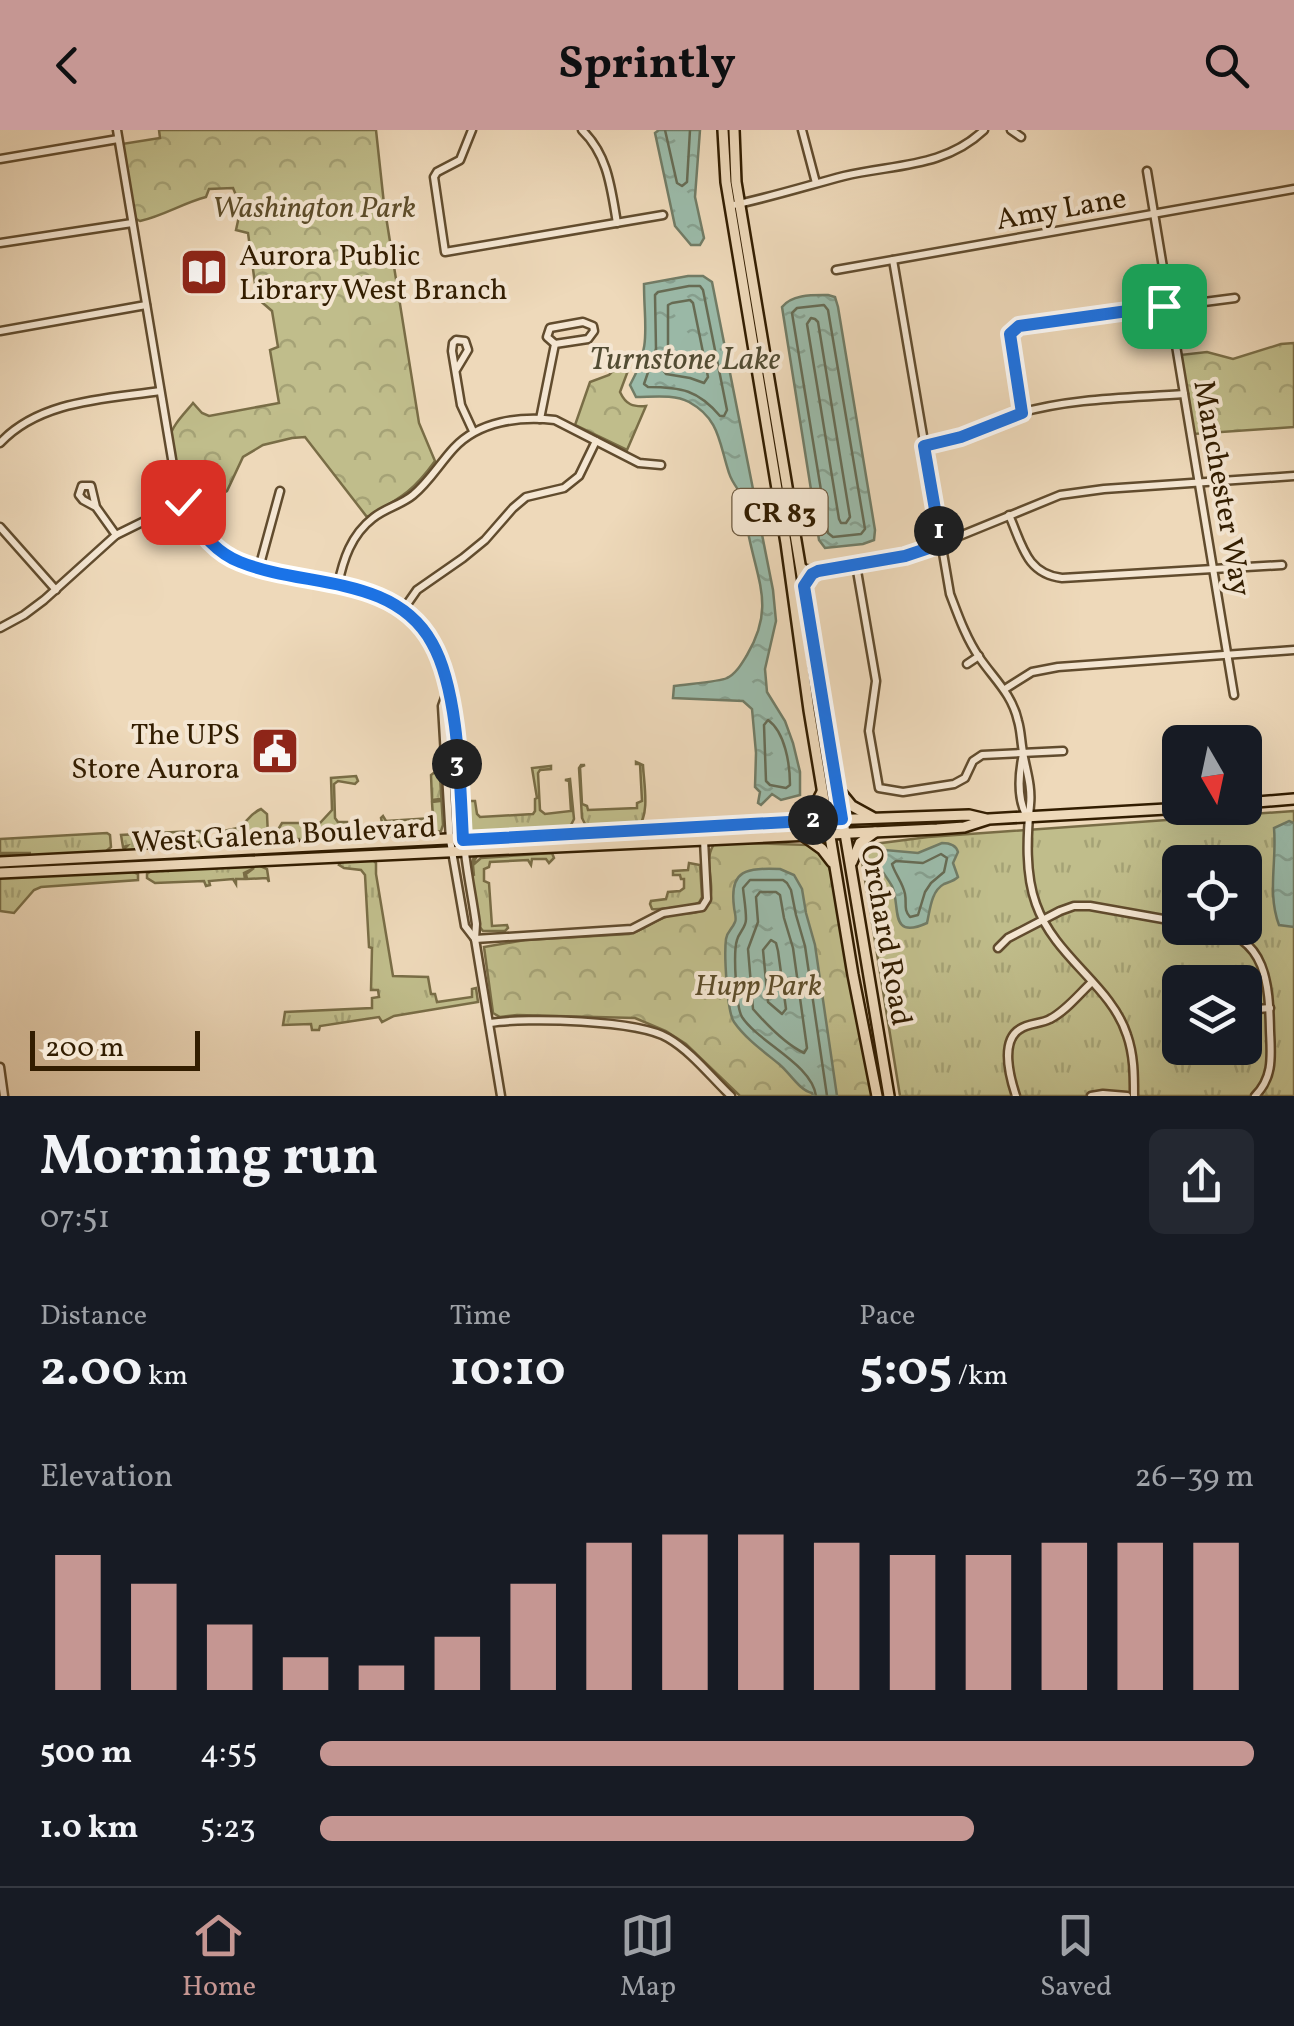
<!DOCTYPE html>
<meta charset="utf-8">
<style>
:root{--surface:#171b24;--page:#242831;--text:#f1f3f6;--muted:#9ea1a6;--line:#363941;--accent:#c59692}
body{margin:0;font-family:Vollkorn,serif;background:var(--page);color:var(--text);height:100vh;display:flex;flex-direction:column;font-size:38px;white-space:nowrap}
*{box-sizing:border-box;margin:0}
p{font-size:32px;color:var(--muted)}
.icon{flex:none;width:55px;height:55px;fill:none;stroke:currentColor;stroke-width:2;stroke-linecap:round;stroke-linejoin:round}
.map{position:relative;height:966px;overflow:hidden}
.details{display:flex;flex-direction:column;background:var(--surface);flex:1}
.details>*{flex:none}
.needle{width:65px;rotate:171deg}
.fabs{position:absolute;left:1162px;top:595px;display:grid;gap:20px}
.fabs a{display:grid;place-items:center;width:100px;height:100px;border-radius:15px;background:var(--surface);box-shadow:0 10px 40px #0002;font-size:50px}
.scale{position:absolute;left:30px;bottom:25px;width:170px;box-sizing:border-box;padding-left:10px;border:5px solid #321d00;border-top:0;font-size:28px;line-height:35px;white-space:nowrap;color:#321d00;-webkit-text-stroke:8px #f4e6d2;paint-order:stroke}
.pin{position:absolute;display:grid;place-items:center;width:85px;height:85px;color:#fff;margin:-42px;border-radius:20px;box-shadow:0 5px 15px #0006}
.km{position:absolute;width:50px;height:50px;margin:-25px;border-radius:50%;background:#222;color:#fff;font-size:28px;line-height:50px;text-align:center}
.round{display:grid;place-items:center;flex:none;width:105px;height:105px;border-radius:15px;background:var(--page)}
.headline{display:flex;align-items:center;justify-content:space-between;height:170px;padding:0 40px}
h1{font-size:55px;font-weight:700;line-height:75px}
.metrics{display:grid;grid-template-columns:repeat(3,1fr);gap:15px;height:170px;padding:10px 40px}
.metrics div{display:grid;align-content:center}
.metrics b{font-size:50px;font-weight:700}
.metrics small{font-size:28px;font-weight:400}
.metrics p{font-size:28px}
.chart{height:280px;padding:20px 40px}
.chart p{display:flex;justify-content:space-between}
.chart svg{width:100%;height:180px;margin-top:10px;stroke:var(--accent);stroke-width:6}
ul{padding:0 40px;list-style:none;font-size:32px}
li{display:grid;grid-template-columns:160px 120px 1fr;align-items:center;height:75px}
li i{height:25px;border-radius:12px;background:var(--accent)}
header{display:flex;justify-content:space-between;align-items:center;height:130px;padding:0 40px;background:var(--accent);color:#111;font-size:45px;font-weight:700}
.tab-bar{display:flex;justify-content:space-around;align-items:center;height:140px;border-top:2px solid var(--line);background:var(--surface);font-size:28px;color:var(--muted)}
.tab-bar a{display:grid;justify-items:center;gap:5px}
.tab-bar .selected{color:var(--accent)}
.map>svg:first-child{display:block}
.grass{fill:url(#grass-tufts);stroke:#796d46;stroke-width:2.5;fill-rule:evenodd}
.forest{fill:url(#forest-crowns);stroke:#796d46;stroke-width:2.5}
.water{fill:url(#water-ripples);stroke:#717c66;stroke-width:2.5}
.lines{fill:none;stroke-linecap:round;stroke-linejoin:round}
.shore{stroke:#666c55;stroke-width:2.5}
.minor-casing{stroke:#614c2e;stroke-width:11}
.major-casing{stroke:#321d00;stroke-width:14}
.minor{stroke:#f4e6d2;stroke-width:6}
.major{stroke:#eed9ba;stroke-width:9}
.route-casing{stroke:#fff;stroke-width:20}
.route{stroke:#1a73e8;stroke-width:12}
.labels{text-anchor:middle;stroke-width:8;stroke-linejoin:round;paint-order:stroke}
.shield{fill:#f4e6d2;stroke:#6c593f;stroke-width:2.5}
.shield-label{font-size:28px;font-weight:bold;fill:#321d00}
.park-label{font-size:30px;font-style:italic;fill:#5d4d2a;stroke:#f4e6d2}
.street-label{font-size:30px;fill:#321d00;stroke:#f4e6d2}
.poi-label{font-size:30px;fill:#321d00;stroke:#f4e6d2;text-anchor:start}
.water-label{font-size:32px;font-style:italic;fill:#524c33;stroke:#f4e6d2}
</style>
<header><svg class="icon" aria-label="back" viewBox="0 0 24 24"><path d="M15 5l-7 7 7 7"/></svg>Sprintly<svg class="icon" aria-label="search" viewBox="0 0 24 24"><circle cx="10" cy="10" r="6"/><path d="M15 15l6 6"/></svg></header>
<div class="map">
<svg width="1294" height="966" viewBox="0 0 1294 966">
<defs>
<pattern id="grass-tufts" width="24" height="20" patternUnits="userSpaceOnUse" patternTransform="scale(2.5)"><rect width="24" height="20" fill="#c0bd8b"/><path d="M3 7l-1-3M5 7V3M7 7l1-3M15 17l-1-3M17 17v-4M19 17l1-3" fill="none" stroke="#a5a276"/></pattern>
<pattern id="forest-crowns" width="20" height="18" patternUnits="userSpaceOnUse" patternTransform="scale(2.5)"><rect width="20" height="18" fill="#c0bd8b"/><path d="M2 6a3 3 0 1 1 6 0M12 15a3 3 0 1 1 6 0" fill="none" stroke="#a5a276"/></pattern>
<pattern id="water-ripples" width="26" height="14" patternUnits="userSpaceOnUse" patternTransform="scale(2.5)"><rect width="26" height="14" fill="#9bbbaa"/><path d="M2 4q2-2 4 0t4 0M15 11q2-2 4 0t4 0" fill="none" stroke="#86a090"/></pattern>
</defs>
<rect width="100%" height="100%" fill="#eed9ba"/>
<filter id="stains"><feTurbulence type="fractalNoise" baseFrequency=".002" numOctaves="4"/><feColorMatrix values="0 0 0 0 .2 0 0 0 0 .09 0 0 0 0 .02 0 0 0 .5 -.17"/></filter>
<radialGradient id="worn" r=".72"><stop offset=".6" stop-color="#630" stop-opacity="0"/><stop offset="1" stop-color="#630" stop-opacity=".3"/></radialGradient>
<g class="grass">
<path d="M737,90H739L826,615L809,560Z"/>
<path d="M636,632L643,635C644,655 650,684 638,697L586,696L589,695L585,694L582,688L579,638L581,635H585L580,637L582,674L587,676L588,680L637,678V673L642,671L640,634H636Z"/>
<path d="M551,636V639L540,640L538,643L540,680L545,684L571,681L569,651L565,650L570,649L574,689L569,699L475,705C464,698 465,688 464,674L467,671H475L477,684L480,687L533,684L535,681V669L537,668L532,638Z"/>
<path d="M435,642L437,643L438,648L439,644L440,646L443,695L441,701L435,702V706L392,708C384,703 383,697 381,688L383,686L386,691L433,688L432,672L440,671L439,669L432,670L431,645Z"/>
<path d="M356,646L358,651L355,654L338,651L334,654L335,688L338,692H347L348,708L373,707L371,709L299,714V709L282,710L279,698L282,693H320L332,680L331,648Z"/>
<path d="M261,679L267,684L268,706L262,715L229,717L222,713H240L221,711L220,703C226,699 233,700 239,697C248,691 251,683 261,679Z"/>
<path d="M1294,681V966H900L862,731L874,714L928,707ZM1180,732H1245V798H1180ZM1180,852H1245V918H1180Z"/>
<path d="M194,701H200L204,707L203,712L189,713L202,714L195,719L131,722L124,719L127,716L123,717L121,705Z"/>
<path d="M107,703L110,705L111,717L104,723L0,728V725L31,723H0V709Z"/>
<path d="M552,723L554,728L549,733L546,729H532L531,735L528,730L490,732L489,737L484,739V751L489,753L492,796L507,795L508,798L505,801H483L479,796L470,738L474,727L476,728L472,734L474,746L473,735L481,728Z"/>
<path d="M372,729L376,733V744L393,846L428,847L431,864H435L437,872L472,867V859L476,858L478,872L394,886L382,892L379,887L320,896L319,900H312L311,894L283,895L285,882L372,878V868L379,867L378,860H371L372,818L369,817L365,745L361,740L344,738L339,735L343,730Z"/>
<path d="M689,733L700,735L702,767C701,769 700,772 698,773C694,776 656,780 652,779L650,774L651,771L666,769L668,762L680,761L684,758V749H681L680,745H673V741L688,740Z"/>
<path d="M256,734L267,739L269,752L267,748L247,749L246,744L254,738L244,743L245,749H236V754L233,749L209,751L210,755L206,756L204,751L155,753L147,748V744L154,739Z"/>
<path d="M129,740L138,744V750L41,757L34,760L14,783L0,781V746Z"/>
</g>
<g class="forest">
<path d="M159,0H376L384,74L419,293L435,331C412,363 400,368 367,387L305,307L292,308L263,315L243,327L227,361L190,380C183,364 169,325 170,308C171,296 186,282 193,273L202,283L209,286L279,273L270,220L278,217L272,181L257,168L248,103L236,100L241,77L233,58L209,59L206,67C183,73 163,86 140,91L134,88L122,14L160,8Z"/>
<path d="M1294,213V297L1193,304L1180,225L1207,222L1233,229L1281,214Z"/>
<path d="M618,236L629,238L620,262C626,275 633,277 646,276L627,320L575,295L590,252L609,245Z"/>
<path d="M716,712L809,715C826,723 829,736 834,753L872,966H740L686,914L666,901L635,888L517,885L500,887L493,883L484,817L525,810L629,804C645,800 656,788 672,785C684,782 701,787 708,773C718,755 700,729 716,712Z"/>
</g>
<g class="water">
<path d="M659,0H700L695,67L704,108L700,115H691L675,96L655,3Z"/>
<path d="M688,146H703L712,152L773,460L776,491L765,539L767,562L785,591L793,613L800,642V665L781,670L772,664L761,675L758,673L760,662L755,657L756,623L752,579L743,571L673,568L674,556C685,554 719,552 727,548C736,544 742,533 747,525C774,479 759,455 749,407C747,395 750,381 744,369C739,360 732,353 729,343C719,313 720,289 689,272C674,264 653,267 636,267L630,255C652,215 644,197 644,154Z"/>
<path d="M828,165L835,167L838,177L875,400L874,410L863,414L825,418L819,410L782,177C792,164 813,165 828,165Z"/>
<path d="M1289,691L1294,693V797L1279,795C1267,763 1277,731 1274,698Z"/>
<path d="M942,713C949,713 956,715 958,722L953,733L958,747C954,751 949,752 944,754C931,761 930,780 927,793C888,811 901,775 892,756C886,745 878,739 878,727L885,720L918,723Z"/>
<path d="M780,739L794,745L802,759L806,783L815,815L837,966H813L812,963C799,960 790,943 779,934C763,921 745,908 734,892C727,882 724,824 726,809C727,801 732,800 735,792C737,789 734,780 734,777C729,739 747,738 780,739Z"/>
</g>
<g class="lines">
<g class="shore">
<path d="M665,0L677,53L682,56L687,52L690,0"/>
<path d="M689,156H700L703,160L727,280L724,286H720C698,260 681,257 648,257L644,254L656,219L655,165L658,162Z"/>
<path d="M690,170L693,173L708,247L704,253L690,248L666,244L663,240L668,219V175L672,173Z"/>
<path d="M824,175L828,180L865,399L861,404L833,407L828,403L792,183L797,178Z"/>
<path d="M811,188L815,189L818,192L850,387L846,393H841L839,389L807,194Z"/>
<path d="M768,590C785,602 790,634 790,655L786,658L770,655L766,651L764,595Z"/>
<path d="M941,724L947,728L944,742L931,753L925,762L918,785L910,787C903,779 907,774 905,764C903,753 895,744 892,734L896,731L923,733Z"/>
<path d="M760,762H776L780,765L784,788L793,818L807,918L804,923C785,914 767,895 753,879L748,819L758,792L756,767Z"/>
<path d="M771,810L776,813L778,821L786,879L782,884L768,872L763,820Z"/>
<path d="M816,966C812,934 759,913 742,887C736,877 733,822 737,810C739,802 746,798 746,789C746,779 744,768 743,758L750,750H783L787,753L791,760L796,785L805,816L827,966"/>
</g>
<g class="minor-casing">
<g id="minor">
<path d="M117,0L171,323C173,336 175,349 179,361C202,439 281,443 348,458C378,464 406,476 425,502C460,551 457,645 463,703C465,734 472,764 476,794L475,809L501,966"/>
<path d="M472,0L460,30L437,42L434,47L445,122L663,85"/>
<path d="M582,0C608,25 611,58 617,93"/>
<path d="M802,0L816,53"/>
<path d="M1011,0L1021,7"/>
<path d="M0,29L118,9"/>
<path d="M1147,41L1234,565"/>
<path d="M729,76C768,68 806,56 844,46C894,34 944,38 984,0"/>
<path d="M0,113L132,93"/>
<path d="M893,130L950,464C958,485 966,508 979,527C994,549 1012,564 1018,591C1021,601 1021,612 1023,622C1026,640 1032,656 1030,675C1027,706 1025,744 1036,774C1055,828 1111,855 1127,905C1134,925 1134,945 1134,966"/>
<path d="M836,140L1294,59"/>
<path d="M0,201L146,175"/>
<path d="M456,240L468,220L465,211L456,210L453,213L452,221L461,275L473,301"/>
<path d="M1022,283L1010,205L1019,196L1235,168"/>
<path d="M540,289L555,214L588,209L594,201L593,196L583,192L550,198L547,207L555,214"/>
<path d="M0,313C40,270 106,269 160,261"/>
<path d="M924,317C958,310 987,293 1020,283C1072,268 1130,268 1184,264"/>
<path d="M96,377L83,370L79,365L82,356H91L96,377L116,405"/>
<path d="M1009,385C1022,414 1026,444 1062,448L1282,435"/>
<path d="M0,397L56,460"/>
<path d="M856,435L876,551L869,601L879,658L903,662L954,654L965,648L973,631L982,625L1063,621"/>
<path d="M801,436L806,439L818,441L918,423L1060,365L1104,359L1294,346"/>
<path d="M259,438L280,361"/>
<path d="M338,455C343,430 351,405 373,388C385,378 401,375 413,365C429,352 440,333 454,318C479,291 520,286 555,290L639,333L661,335"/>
<path d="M403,480L417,460L463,428L485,410L513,378L526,367L564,358L579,346L596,311"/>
<path d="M0,498L24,485L44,470L116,405L183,372"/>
<path d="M967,534L979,526"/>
<path d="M1005,559L1032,542L1058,537L1294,520"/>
<path d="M447,562L442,576L450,710L465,796L475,809"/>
<path d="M1023,624C1019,643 1017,667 1026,685"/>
<path d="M1211,798C1267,807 1269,854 1270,901C1271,925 1274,947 1255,966"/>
<path d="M475,809L632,799L663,783L702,777L707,769L704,710"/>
<path d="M998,818L1008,808L1060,781L1074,776H1090L1180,792"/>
<path d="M1245,880L1270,878"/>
<path d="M490,893C526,887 638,890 668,908C692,922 711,947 731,966"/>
<path d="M0,937L4,966"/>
<path d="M1016,966C1010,948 1000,911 1020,899C1028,893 1041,894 1050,889C1066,881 1079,864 1092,852"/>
<path d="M1091,966L1103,964L1127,966"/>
</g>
</g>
<g class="major-casing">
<g id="major">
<path d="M723,0L726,52L786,413L809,580L853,845L877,966"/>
<path d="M734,0L736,52L889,966"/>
<path d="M838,659L852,676L872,687"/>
<path d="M1245,673L1294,669"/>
<path d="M798,691L813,679L822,662"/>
<path d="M801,704L822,719L832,732"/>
<path d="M0,732L798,691L969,685L986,689"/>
<path d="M852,732L860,713L875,702"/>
<path d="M0,743L937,699L964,697L989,689L1184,678"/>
</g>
</g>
<use href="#minor" class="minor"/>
<use href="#major" class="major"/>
</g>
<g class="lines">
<g class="route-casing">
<path id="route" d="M183,372C195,396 214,422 240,432C304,458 394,444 432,513C459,560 460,655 463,710L842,689L804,456L812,444L818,441L905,426L941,414L924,316L961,307L1022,283L1010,204L1019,196L1164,176"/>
</g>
<use href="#route" class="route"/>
</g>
<defs>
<g id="library-square" transform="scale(2.5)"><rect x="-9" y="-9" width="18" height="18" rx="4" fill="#8f2418" stroke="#f4e6d2"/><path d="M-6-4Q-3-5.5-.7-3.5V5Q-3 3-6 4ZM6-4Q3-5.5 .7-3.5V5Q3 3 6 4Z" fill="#fff"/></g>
<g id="civic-square" transform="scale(2.5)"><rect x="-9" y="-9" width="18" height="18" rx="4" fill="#8f2418" stroke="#f4e6d2"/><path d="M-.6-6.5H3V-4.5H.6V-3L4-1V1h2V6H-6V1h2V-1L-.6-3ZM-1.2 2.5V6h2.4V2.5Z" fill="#fff"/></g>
</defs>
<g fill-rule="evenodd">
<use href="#library-square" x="204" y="142"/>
<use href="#civic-square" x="275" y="621"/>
</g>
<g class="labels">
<rect class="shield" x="732.5" y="359" width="95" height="46" rx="8"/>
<g class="shield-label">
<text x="780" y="392">CR 83</text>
</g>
<g class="park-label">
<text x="314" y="87">Washington Park</text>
<text x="758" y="865">Hupp Park</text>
</g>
<g class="street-label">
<text transform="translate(1061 78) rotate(-10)" y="10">Amy Lane</text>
<text transform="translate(1223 358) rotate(80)" y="10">Manchester Way</text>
<text transform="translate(284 704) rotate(-3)" y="10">West Galena Boulevard</text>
<text transform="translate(887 805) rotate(80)" y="10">Orchard Road</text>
</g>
<g class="poi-label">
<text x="239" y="135">Aurora Public<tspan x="239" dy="34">Library West Branch</tspan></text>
<text x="240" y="614" text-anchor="end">The UPS<tspan x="240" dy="34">Store Aurora</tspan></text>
</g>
<g class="water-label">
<text x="685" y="239">Turnstone Lake</text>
</g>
</g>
<rect width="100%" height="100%" filter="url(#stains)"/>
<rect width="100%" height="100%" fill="url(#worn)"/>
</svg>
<div class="fabs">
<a><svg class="needle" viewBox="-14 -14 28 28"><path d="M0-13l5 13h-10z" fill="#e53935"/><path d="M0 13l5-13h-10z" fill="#9ea1a6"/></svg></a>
<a><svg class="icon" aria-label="locate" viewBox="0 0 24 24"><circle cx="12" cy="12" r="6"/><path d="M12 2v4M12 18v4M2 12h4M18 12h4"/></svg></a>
<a><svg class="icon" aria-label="layers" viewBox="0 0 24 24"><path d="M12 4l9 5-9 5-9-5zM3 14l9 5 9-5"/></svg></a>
</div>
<div class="scale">200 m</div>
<div class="pin" style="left:1164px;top:176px;background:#1e9e55"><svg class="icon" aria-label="arrive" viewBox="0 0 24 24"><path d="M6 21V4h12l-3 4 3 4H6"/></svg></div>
<div class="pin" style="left:183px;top:372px;background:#d93025"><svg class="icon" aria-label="check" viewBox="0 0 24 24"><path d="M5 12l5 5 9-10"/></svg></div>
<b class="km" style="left:939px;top:401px">1</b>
<b class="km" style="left:813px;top:690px">2</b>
<b class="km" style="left:457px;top:634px">3</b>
</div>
<section class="details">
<div class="headline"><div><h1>Morning run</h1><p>07:51</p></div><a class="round"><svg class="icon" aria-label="share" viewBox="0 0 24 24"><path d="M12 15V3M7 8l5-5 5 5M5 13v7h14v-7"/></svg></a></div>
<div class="metrics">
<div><p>Distance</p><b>2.00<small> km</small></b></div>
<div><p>Time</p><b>10:10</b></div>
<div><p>Pace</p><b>5:05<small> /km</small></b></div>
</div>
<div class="chart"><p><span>Elevation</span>26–39 m</p>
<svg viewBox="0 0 160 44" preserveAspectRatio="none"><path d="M5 44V11M15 44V18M25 44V28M35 44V36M45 44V38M55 44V31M65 44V18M75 44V8M85 44V6M95 44V6M105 44V8M115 44V11M125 44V11M135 44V8M145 44V8M155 44V8"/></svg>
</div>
<ul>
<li><b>500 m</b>4:55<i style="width:100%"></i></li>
<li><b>1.0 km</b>5:23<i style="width:70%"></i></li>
</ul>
</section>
<nav class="tab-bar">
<a class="selected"><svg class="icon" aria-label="home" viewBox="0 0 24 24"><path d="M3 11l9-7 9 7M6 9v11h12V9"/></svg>Home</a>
<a><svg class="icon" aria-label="map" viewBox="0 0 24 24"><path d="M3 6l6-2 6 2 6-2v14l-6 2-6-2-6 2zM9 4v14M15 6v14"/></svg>Map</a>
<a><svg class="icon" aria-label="saved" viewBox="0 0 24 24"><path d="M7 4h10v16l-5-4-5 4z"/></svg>Saved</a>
</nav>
